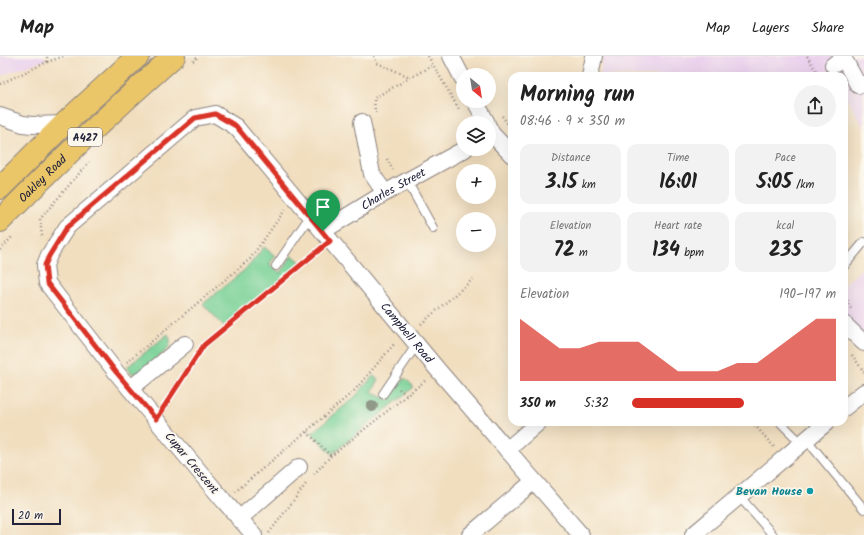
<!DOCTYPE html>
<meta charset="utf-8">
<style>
:root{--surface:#fff;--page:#f2f2f2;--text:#222;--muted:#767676;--line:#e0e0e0;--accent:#d93025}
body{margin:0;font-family:Kalam,sans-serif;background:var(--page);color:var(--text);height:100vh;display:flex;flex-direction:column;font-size:15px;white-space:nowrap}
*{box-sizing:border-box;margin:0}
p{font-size:13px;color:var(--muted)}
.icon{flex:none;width:22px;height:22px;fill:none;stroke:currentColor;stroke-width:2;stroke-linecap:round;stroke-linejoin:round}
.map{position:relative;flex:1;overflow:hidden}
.side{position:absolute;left:508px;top:16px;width:340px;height:354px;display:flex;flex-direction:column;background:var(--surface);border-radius:12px;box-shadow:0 4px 16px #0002}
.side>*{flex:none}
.needle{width:26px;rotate:150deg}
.tools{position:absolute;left:456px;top:12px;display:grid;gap:8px}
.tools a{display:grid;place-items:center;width:40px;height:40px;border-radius:50%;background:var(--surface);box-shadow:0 4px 16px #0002;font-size:20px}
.scale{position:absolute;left:12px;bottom:10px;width:49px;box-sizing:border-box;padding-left:4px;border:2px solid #22223b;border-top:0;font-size:11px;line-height:14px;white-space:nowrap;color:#22223b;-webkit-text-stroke:3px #fbf7ec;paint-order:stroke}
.pin{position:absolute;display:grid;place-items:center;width:34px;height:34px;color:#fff;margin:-41px -17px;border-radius:50% 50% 50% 0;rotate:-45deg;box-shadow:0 0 4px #0007}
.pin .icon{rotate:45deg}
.round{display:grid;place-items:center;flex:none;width:42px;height:42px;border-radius:21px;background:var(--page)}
.summary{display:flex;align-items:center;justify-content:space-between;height:68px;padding:0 12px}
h1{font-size:22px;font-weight:700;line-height:30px}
.metrics{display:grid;grid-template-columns:repeat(3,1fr);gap:6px;height:68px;padding:4px 12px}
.metrics div{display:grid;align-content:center;border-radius:10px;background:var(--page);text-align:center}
.metrics b{font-size:20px;font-weight:700}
.metrics small{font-size:11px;font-weight:400}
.metrics p{font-size:11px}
.chart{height:112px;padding:8px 12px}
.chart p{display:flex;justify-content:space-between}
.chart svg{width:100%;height:72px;margin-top:4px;fill:var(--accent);opacity:.7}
ul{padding:0 12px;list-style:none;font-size:13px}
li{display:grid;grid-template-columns:64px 48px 1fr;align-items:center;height:30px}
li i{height:10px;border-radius:5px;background:var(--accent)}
header{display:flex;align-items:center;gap:24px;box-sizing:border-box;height:56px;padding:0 20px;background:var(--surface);border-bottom:1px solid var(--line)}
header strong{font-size:19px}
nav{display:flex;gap:22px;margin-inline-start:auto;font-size:14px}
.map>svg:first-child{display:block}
.built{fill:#ead1ed}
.green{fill:#79d197;stroke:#4e7a69}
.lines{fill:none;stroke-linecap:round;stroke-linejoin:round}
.lane-casing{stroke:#8a807d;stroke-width:10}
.street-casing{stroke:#8a807d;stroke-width:18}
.highway-casing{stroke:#8a807d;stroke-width:24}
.path{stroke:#8a807d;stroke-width:2.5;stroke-dasharray:1 3;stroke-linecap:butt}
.lane{stroke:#fff;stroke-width:8}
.street{stroke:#fff;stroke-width:16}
.highway{stroke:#ebc669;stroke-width:22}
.tree{fill:#909888}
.route-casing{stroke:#fff;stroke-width:8}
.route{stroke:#d93025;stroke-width:5}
.culture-dot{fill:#0f9aa8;stroke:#fbf7ec;stroke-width:1.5}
.labels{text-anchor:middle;stroke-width:3.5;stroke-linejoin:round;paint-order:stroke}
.shield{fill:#fbf7ec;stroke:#636270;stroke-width:1}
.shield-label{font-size:11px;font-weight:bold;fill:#22223b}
.street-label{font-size:12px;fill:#22223b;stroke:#fbf7ec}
.culture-label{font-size:12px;font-weight:bold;fill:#0d838f;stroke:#fbf7ec;text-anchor:end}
</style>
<header>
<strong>Map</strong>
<nav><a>Map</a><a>Layers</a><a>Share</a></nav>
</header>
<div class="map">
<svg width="864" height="479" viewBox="0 0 864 479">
<rect width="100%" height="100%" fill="#fbf7ec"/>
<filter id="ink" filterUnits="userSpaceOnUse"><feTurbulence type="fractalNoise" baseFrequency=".025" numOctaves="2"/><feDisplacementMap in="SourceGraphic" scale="8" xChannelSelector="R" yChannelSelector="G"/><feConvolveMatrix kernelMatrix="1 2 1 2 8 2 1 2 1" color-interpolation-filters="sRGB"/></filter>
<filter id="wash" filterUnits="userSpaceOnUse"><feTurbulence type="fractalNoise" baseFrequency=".012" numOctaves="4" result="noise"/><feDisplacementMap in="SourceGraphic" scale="16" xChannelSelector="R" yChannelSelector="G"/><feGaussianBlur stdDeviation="0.9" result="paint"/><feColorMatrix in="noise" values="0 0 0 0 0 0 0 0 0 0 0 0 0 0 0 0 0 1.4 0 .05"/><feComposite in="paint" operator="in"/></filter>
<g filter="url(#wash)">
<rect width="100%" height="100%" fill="#f1debf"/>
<g class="built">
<path d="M0,0H45V4L0,20Z"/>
<path d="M603,0H864V72L849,45L844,43V20H600Z"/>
<path d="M864,211V283L844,261V233L847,226Z"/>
</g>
<g class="green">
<path d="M264,191L275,200L269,209L281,217L292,199L302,207L224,270L203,248L248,211Z"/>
<path d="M168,278C171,284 171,288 167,294L141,316L133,318L127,311Z"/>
<path d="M373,320L379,323L372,336L388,344L405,322L414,331L332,398L312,377L355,341Z"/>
</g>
</g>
<g filter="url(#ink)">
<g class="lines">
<g class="lane-casing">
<g id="lane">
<path d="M407,125L433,172"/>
<path d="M276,210L310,160"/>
<path d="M844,210L864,186"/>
<path d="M383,338L417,288"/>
<path d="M780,366L801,387"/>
<path d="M806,383L864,453"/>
<path d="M739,440L773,479"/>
</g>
</g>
<g class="street-casing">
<g id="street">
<path d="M451,0L463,23"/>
<path d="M833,9L844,3L858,29L864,28"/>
<path d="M590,20L594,0"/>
<path d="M475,45L487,67"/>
<path d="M0,60L23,68L32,69L64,68"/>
<path d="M362,66L372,118L385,137"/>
<path d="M489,72L492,78L512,99"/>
<path id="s1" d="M323,175L385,137L465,93"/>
<path d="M844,268L864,287"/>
<path d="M130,333L185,288"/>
<path d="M844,352L864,336"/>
<path d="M507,394L539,366"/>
<path d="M239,463L299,411"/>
<path id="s2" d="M254,479L224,445L116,316L47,227L45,209L49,199L67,171L195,62L215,58L236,71L438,314L581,479"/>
<path d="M470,479L534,425"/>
<path d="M693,479L827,366"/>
</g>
</g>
<g class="highway-casing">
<g id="highway">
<path d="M0,132L64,68L138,0"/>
<path id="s3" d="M0,165C56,108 114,53 174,0"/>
</g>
</g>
<g class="path">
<path d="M374,0L377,7L410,21"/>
<path d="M428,0L460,55"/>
<path d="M807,0L819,20"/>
<path d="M193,5L199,0"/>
<path d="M47,6V0"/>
<path d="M0,28L47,6L64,0"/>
<path d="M375,57L374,42L433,9"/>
<path d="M502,60L512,73"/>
<path d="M387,103L393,114"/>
<path d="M42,180L40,163L89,106"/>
<path d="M0,194L12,181"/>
<path d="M844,237L851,253"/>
<path d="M421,268L473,223"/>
<path d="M201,294L204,289L319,194"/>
<path d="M852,299L864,316"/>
<path d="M127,306L250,203L285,154"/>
<path d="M399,333L407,339"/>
<path d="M165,349L196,301"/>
<path d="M752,366L774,391"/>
<path d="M307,376L331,400"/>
<path d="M314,418L331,400L426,324"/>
<path d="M235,436L354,335L395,287"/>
<path d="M269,477L306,428"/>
</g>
<use href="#lane" class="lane"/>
<use href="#street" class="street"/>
<use href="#highway" class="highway"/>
</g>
<circle class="tree" cx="372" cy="350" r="6"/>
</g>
<g class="lines" filter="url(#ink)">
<g class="route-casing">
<path id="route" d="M215,58L236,70L330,185L204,289L156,363L116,316L47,227L45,209L49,200L67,171L195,62Z"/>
</g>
<use href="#route" class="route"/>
</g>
<circle class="culture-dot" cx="810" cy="435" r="4"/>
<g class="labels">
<rect class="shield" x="68" y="72" width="34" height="18" rx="3"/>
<g class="shield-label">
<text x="85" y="85">A427</text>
</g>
<g class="street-label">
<text dy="4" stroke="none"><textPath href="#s3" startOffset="60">Oakley Road</textPath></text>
<text dy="4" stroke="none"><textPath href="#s1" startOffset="82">Charles Street</textPath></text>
<text dy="4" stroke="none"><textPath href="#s2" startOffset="869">Campbell Road</textPath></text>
<text transform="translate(192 407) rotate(50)" y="4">Cupar Crescent</text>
</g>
<g class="culture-label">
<text x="802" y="439">Bevan House</text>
</g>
</g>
</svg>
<div class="tools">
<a><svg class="needle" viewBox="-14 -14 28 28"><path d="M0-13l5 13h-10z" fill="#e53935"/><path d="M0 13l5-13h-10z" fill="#767676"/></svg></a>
<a><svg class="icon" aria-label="layers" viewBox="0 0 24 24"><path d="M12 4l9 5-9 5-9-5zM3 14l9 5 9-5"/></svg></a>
<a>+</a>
<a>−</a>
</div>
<div class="scale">20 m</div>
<div class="pin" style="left:323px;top:175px;background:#1e9e55"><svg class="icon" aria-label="arrive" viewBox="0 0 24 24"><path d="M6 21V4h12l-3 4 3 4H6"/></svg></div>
<section class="side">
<div class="summary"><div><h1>Morning run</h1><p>08:46 · 9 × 350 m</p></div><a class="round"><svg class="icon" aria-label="share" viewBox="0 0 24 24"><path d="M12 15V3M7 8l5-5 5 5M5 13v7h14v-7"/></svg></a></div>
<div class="metrics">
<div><p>Distance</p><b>3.15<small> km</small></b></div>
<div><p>Time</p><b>16:01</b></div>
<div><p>Pace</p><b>5:05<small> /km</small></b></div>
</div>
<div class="metrics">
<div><p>Elevation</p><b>72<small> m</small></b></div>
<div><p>Heart rate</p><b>134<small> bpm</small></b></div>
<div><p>kcal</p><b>235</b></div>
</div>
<div class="chart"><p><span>Elevation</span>190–197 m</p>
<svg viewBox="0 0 160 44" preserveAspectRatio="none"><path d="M0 44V6L10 15L20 24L30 24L40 20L50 20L60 20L70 29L80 38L90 38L100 38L110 33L120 33L130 24L140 15L150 6L160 6V44z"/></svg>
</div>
<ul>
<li><b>350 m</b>5:32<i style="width:55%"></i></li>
</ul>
</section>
</div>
